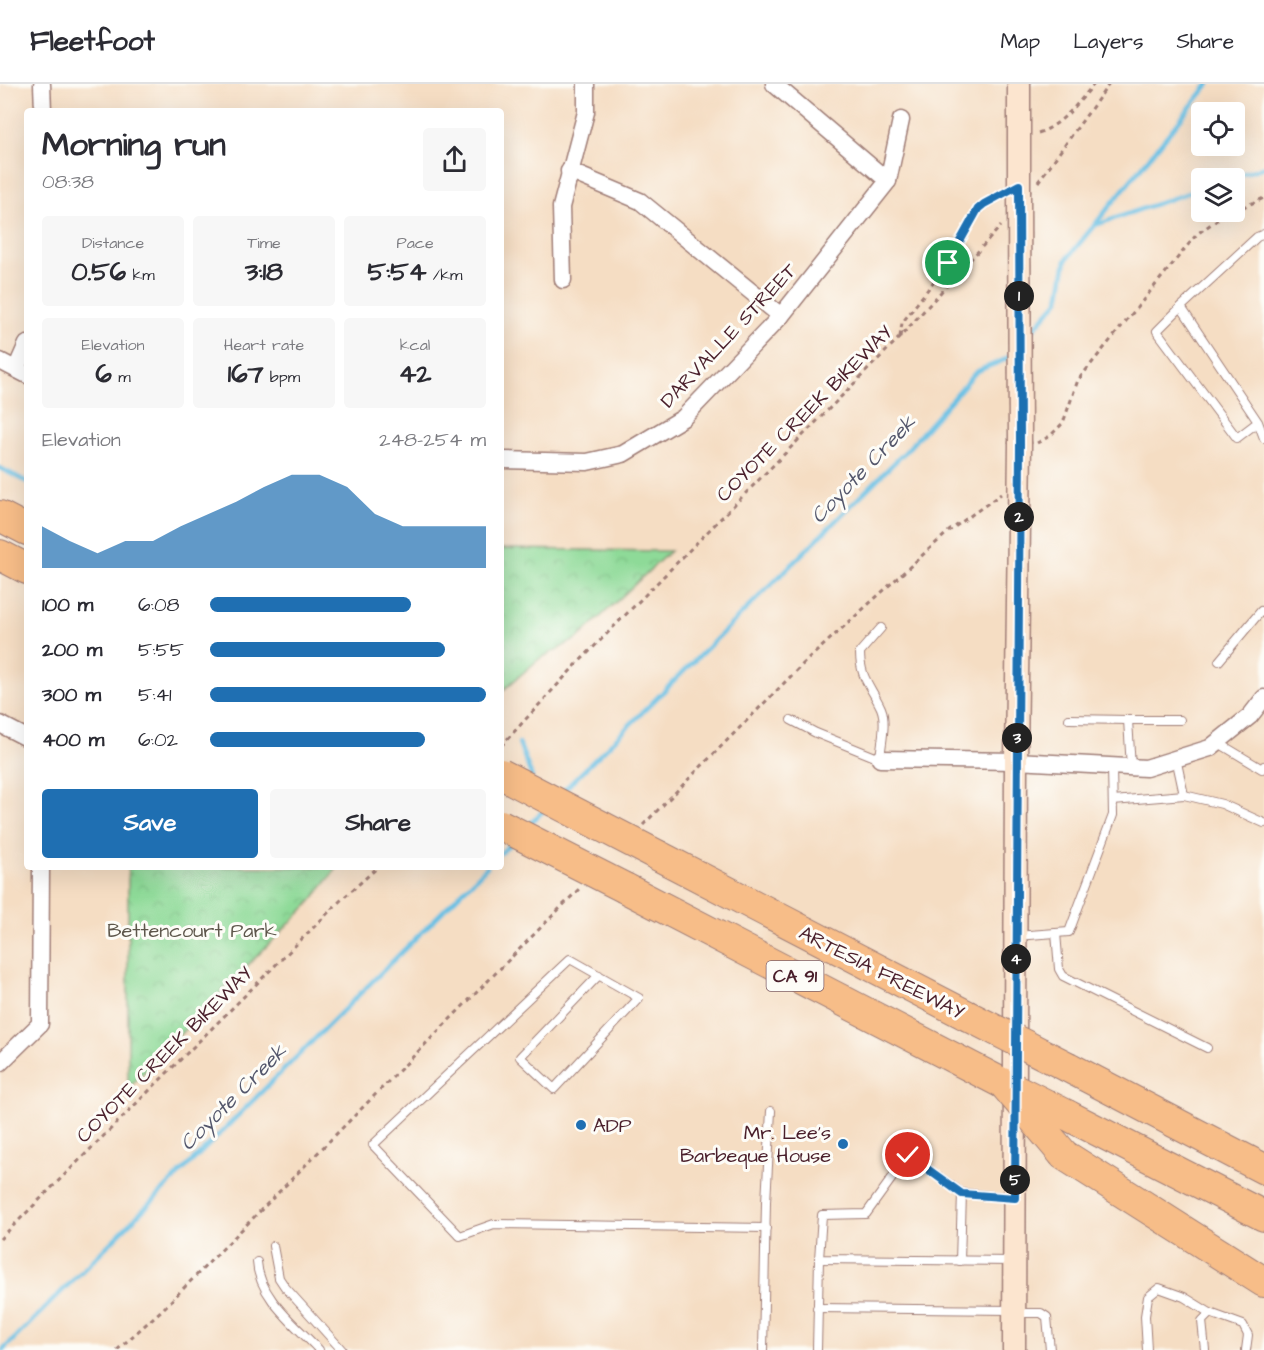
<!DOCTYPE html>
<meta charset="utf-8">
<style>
:root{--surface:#fff;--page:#f7f7f7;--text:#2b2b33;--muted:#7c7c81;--line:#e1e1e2;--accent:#1f6fb2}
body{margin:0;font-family:"Architects Daughter",sans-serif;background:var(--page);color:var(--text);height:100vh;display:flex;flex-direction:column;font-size:22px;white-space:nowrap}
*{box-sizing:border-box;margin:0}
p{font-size:20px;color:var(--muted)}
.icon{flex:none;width:33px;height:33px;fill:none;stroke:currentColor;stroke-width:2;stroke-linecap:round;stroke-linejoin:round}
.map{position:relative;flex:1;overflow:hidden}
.panel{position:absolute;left:24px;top:24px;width:480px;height:762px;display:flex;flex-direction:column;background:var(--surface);border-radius:6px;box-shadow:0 6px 24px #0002}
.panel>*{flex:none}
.fabs{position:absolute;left:1191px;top:18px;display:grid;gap:12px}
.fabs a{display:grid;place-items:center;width:54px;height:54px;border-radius:6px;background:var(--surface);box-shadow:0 6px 24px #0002;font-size:30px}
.pin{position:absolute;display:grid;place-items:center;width:51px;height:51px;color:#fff;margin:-26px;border:3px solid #fff;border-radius:50%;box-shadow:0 2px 6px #0007}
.km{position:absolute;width:30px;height:30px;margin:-15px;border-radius:50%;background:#222;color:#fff;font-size:16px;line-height:30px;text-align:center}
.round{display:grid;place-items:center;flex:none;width:63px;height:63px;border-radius:6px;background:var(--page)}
.head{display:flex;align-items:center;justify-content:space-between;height:102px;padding:0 18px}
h1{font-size:33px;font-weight:700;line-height:45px}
.figures{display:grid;grid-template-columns:repeat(3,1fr);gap:9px;height:102px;padding:6px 18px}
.figures div{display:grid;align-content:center;border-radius:6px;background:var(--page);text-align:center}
.figures b{font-size:26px;font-weight:700}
.figures small{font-size:16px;font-weight:400}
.figures p{font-size:16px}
.chart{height:168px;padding:12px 18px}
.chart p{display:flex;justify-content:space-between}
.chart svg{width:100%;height:108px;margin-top:6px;fill:var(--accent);opacity:.7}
.primary-button{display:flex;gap:12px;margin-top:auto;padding:12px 18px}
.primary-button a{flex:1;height:69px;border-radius:6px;background:var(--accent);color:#fff;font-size:24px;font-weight:700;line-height:69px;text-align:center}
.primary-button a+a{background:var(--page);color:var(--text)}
ul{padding:0 18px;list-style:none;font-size:20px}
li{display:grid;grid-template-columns:96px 72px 1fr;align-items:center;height:45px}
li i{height:15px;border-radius:8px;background:var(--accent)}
header{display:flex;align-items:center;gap:36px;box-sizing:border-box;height:84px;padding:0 30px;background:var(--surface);border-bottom:2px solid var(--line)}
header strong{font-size:28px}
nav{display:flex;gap:33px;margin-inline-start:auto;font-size:21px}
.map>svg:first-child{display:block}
.park{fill:url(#park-crowns);stroke:#6c7c62;stroke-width:1.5}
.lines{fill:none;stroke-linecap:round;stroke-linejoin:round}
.stream{stroke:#66bfe4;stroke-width:4.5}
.service-casing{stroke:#a07e77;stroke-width:10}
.minor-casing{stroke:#a07e77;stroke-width:19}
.secondary-casing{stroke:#a07e77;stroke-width:25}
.motorway-casing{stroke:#a07e77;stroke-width:32}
.path{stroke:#a07e77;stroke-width:3;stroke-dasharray:4.5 4.5;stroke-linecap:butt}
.service{stroke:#fff;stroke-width:8}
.minor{stroke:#fff;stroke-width:16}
.secondary{stroke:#fce5cf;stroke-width:22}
.motorway{stroke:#f7bd88;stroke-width:30}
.secondary-bridge-casing{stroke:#a07e77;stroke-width:25;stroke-linecap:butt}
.motorway-bridge-casing{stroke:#a07e77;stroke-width:32;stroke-linecap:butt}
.secondary-bridge{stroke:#fce5cf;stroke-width:22}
.motorway-bridge{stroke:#f7bd88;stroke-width:30}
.route-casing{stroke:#fff;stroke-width:12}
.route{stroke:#1f6fb2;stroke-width:8}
.poi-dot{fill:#1f6fb2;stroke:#fdfcf7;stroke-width:2}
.labels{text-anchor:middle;stroke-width:6;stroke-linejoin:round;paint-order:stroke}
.shield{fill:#fdfcf7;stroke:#806168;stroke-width:1.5}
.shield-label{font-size:18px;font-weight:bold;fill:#4a1f2b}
.street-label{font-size:20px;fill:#4a1f2b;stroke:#fdfcf7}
.park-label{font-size:20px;fill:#5e574c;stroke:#fdfcf7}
.poi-label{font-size:20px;fill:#4a1f2b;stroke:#fdfcf7;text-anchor:start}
.water-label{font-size:21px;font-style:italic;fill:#54576c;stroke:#fdfcf7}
</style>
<header>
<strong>Fleetfoot</strong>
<nav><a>Map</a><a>Layers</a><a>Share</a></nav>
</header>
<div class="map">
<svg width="1264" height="1266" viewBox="0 0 1264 1266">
<defs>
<pattern id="park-crowns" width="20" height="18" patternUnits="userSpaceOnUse" patternTransform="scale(1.5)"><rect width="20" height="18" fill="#8eda98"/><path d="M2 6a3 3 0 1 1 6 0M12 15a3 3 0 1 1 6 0" fill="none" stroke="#7cbb83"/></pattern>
</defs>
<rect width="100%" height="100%" fill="#fdfcf7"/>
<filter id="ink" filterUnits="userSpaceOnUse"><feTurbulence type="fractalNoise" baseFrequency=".0167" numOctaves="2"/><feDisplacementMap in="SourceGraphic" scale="12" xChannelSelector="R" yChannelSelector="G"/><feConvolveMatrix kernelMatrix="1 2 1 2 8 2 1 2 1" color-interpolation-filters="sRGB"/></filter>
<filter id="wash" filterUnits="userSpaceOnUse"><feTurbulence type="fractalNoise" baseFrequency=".008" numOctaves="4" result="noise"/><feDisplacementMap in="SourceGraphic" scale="24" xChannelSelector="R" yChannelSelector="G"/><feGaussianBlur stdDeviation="1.35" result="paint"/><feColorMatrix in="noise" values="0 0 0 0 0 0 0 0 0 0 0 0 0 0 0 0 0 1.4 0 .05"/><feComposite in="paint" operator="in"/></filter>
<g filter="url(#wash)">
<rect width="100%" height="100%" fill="#f5ddc3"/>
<g class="park">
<path d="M501,465L670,467L577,555L539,575L501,608Z"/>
<path d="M128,783H338L308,821L209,920L128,1005Z"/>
</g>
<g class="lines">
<g class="stream">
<path d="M1229,94L1264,83"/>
<path d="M1096,141L1202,104"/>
<path d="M1027,252L1059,216L1066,176L1209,0"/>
<path d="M0,384L27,398"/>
<path d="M519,659L532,693"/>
<path d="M560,710L906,367L975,289C986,281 1003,280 1012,270"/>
<path d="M528,742L546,724"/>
<path d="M501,769L512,758"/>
<path d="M3,1266L487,783"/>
</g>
</g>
</g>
<g filter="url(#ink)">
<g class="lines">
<g class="service-casing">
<g id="service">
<path d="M1181,223L1257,153L1264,150"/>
<path d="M1258,338L1237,354L1157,247L1181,223L1258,338L1264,354"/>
<path d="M1219,577L1261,527L1264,529"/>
<path d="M1069,635L1128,636"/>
<path d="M791,636L816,649L880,675C881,660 887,638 881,624C871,602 860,595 860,568L881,544"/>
<path d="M1217,658L1262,685L1264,682"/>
<path d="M1131,684L1128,636H1180"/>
<path d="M1184,711L1222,720L1264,739"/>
<path d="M1113,717L1184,711L1176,674"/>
<path d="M1056,849L1059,885L1063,892L1207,964"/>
<path d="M1016,852L1069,848L1113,731L1112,683"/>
<path d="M599,891L520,973L554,1005L639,914L570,875L373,1061L460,1152L494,1140L766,1144"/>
<path d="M1014,1114L962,1109L908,1072L866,1130L822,1131L819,1175L1014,1177"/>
<path d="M273,1162L279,1194L285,1203L342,1266"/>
<path d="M960,1177L962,1109"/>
<path d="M257,1178C259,1214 296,1241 319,1266"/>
<path d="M817,1224L1012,1226"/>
<path d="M1014,1229H1041L1047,1233L1050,1266"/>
<path d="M763,1266L766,1118L771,1027"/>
<path d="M817,1266L819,1175"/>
<path d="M1147,1266L1145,1232L1148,1213L1159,1204L1184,1213L1210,1229"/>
<path d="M1205,1266L1202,1237L1210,1229L1243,1241L1248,1251L1246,1266"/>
</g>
</g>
<g class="minor-casing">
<g id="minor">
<path d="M42,0L43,27"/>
<path d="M774,0L888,97"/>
<path d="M569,87L640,117L781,232"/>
<path d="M563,196L561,123L586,28V0"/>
<path d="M0,277L27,291"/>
<path d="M16,285L27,260"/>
<path d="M501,376L587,378L623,370L683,334L781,232L888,97L901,36"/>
<path d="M0,640L27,654"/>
<path d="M880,675L1016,677L1146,684L1210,664L1250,632L1264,614"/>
<path d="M0,979L40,940L41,783"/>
</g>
</g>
<g class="secondary-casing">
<g id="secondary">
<path d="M1019,0V106"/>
<path d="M1014,1266L1016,677L1020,360"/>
</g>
</g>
<g class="motorway-casing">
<g id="motorway">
<path d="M0,432L27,446"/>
<path d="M0,471L27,485"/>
<path d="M659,772L966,931"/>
<path d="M625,804L1004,1000"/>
<path d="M1068,983L1264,1085"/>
<path d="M1067,1031L1264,1132"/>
<path d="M1064,1071L1264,1198"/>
</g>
</g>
<g class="path">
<path d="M1038,49C1061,42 1079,18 1094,0"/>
<path d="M1038,98L1109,0"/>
<path d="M1234,127L1264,114"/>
<path d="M900,253L902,239L948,179L972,132L984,120L1001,110"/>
<path d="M1037,359L1050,352L1063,339L1078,296L1197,150L1224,131L1232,128"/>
<path d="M501,662L573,584L900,253L1001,142"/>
<path d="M643,741L805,578L949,447L1001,410"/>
<path d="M0,1155L340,817L378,783"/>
<path d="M117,1266L163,1225L579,805"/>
</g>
<use href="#service" class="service"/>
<use href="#minor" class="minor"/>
<use href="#secondary" class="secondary"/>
<use href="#motorway" class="motorway"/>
<g class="secondary-bridge-casing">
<path id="secondary-bridge" d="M1019,106L1020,360"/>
</g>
<g class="motorway-bridge-casing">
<g id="motorway-bridge">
<path d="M501,690L659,772"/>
<path d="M501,741L625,804"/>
<path d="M966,931L1068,983"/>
<path d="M1004,1000L1064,1071"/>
<path d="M1015,1005L1067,1031"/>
</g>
</g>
<use href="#secondary-bridge" class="secondary-bridge"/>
<use href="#motorway-bridge" class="motorway-bridge"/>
</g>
</g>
<g class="lines" filter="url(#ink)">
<g class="route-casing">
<path id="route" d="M908,1071L962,1110L1015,1114L1020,360L1019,101L984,120L978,125L948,179"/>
</g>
<use href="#route" class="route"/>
</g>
<g class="poi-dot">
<circle cx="581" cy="1041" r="6"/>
<circle cx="843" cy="1060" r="6"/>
</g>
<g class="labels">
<rect class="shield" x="766.5" y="877" width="57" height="30" rx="4.5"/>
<g class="shield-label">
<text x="795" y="898">CA 91</text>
</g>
<g class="street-label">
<text transform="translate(728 251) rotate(-47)" y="7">DARVALLE STREET</text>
<text transform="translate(804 329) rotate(-45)" y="7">COYOTE CREEK BIKEWAY</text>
<text transform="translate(882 888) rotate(27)" y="7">ARTESIA FREEWAY</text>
<text transform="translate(164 970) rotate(-45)" y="7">COYOTE CREEK BIKEWAY</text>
</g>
<g class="park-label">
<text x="192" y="853">Bettencourt Park</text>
</g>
<g class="poi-label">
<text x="593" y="1048">ADP</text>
<text x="831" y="1055" text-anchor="end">Mr. Lee's<tspan x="831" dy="23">Barbeque House</tspan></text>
</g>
<g class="water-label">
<text transform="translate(863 385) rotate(-46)" y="7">Coyote Creek</text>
<text transform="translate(233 1013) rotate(-45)" y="7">Coyote Creek</text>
</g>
</g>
</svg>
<div class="fabs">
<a><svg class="icon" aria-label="locate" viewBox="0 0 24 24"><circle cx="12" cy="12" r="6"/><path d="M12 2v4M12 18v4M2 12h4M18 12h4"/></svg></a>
<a><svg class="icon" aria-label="layers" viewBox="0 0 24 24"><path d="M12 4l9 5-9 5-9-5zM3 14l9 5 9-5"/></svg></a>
</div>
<div class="pin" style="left:948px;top:179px;background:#1e9e55"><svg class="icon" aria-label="arrive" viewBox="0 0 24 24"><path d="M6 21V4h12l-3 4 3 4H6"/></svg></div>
<div class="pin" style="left:908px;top:1071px;background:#d93025"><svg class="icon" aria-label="check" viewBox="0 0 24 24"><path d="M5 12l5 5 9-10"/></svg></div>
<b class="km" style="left:1019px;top:212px">1</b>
<b class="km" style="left:1019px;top:433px">2</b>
<b class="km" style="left:1017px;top:654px">3</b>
<b class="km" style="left:1016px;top:875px">4</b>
<b class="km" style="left:1015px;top:1096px">5</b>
<section class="panel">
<div class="head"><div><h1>Morning run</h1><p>08:38</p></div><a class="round"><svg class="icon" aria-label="share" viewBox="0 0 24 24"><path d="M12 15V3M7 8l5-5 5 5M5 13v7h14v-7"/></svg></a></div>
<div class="figures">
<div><p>Distance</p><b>0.56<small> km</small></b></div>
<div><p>Time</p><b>3:18</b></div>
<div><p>Pace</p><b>5:54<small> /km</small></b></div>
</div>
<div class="figures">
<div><p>Elevation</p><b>6<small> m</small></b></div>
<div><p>Heart rate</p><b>167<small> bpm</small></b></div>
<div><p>kcal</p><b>42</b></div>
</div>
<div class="chart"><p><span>Elevation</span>248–254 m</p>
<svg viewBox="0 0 160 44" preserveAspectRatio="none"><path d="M0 44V27L10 33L20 38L30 33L40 33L50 27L60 22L70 17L80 11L90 6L100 6L110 11L120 22L130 27L140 27L150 27L160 27V44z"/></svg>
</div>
<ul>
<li><b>100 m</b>6:08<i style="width:73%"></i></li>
<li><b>200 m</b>5:55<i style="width:85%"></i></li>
<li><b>300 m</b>5:41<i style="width:100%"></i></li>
<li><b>400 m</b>6:02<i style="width:78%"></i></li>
</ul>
<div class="primary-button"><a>Save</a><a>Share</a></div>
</section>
</div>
